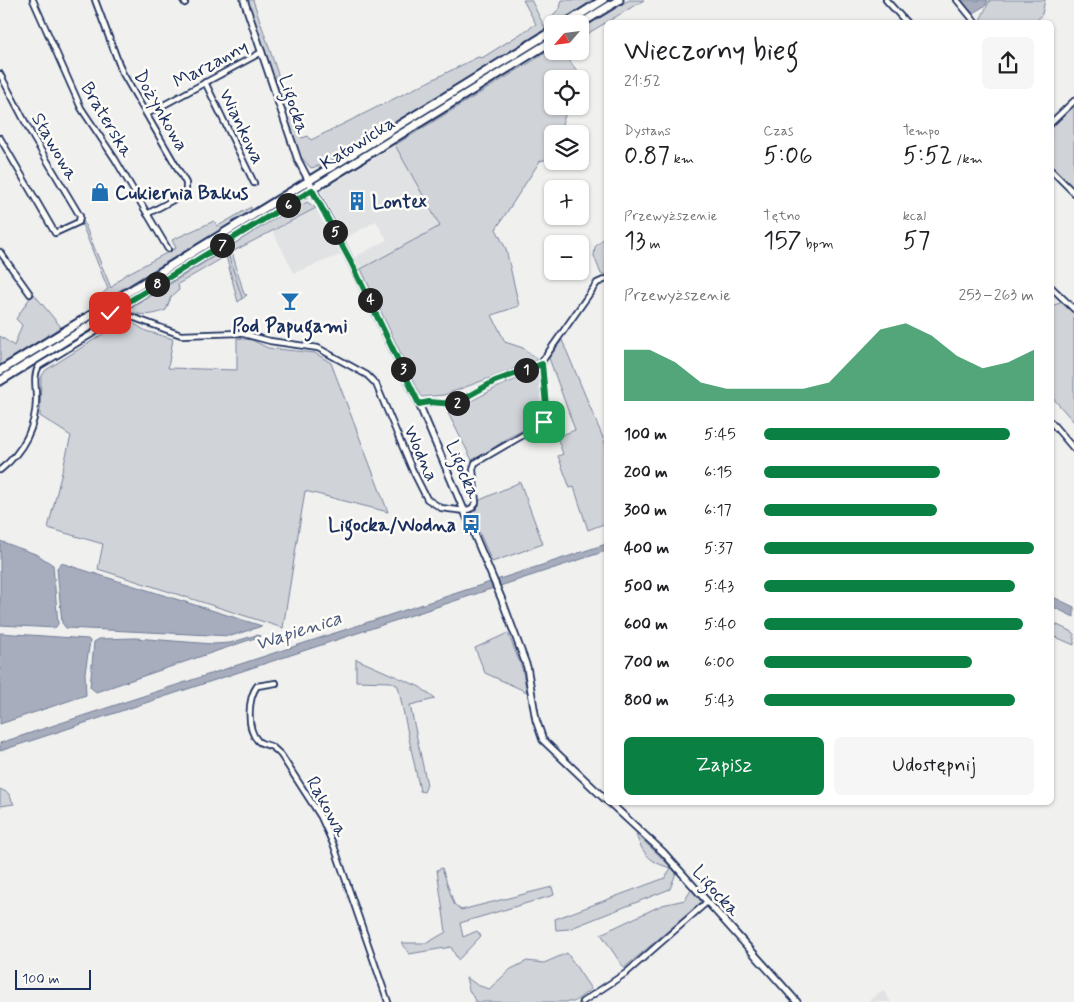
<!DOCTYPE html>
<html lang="pl">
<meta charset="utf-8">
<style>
:root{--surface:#fff;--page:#f6f6f6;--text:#202124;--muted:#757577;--accent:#0b8043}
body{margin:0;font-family:Mynerve,sans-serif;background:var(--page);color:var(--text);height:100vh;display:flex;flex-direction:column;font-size:19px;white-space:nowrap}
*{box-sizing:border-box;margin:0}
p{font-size:16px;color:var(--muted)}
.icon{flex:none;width:28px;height:28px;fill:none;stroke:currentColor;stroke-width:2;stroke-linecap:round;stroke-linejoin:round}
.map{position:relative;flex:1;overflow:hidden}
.side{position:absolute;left:604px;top:20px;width:450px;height:785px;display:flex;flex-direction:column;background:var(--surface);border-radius:8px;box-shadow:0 1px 4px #0004}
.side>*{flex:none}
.needle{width:32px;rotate:242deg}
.controls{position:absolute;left:544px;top:15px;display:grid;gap:10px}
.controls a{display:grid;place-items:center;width:45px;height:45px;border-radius:8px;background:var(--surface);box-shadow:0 1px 4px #0004;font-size:25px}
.scale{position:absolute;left:15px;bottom:12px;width:76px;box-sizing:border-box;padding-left:5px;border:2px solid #1b2f5e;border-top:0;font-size:14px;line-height:18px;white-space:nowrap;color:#1b2f5e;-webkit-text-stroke:4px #fdfcf7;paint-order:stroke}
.pin{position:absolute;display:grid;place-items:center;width:42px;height:42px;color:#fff;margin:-21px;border-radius:10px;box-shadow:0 2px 8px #0006}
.km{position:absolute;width:25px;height:25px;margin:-12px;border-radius:50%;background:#222;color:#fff;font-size:14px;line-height:25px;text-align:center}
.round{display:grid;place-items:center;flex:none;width:52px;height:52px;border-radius:8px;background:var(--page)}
.overview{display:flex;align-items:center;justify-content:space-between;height:85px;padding:0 20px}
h1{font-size:28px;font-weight:600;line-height:38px}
.metrics{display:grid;grid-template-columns:repeat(3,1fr);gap:8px;height:85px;padding:5px 20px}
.metrics div{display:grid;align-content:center}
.metrics b{font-size:25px;font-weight:600}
.metrics small{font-size:14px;font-weight:400}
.metrics p{font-size:14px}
.chart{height:140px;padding:10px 20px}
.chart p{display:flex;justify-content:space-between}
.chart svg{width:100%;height:90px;margin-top:5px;fill:var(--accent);opacity:.7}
.primary-button{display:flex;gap:10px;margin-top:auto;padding:10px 20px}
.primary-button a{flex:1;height:58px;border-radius:8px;background:var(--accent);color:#fff;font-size:20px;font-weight:600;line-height:58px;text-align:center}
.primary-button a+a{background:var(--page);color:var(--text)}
ul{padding:0 20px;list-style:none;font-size:16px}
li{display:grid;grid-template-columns:80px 60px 1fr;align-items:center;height:38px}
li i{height:12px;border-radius:6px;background:var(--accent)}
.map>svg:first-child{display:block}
.built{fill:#e0e2e3}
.green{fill:#d0d3d8;stroke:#76819b}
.water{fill:#a7adbd;stroke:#6f7b97}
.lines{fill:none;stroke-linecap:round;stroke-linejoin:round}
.stream{stroke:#6f7b97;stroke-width:1}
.street-casing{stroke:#1b2f5e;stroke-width:8}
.secondary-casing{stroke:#1b2f5e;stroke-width:9}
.primary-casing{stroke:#1b2f5e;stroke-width:11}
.street{stroke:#fdfcf7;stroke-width:4.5}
.secondary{stroke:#fdfcf7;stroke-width:5.5}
.primary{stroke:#fdfcf7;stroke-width:7}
.route-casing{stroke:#fff;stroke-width:10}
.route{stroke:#0b8043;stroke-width:6}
.labels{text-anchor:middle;stroke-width:5;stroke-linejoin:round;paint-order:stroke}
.street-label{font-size:19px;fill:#1b2f5e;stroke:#fdfcf7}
.poi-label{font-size:19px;font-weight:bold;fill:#1b2f5e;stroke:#fdfcf7;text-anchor:start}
.water-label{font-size:20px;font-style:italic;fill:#4c5b7f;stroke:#fdfcf7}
</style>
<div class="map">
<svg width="1074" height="1002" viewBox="0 0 1074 1002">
<rect width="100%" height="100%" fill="#f0f0ee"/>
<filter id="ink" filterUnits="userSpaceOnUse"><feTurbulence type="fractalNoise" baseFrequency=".02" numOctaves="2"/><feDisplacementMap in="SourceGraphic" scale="10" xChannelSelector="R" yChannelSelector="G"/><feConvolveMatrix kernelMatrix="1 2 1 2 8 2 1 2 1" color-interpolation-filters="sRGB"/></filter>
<g filter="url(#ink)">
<g class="built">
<path d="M395,145L440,226L361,269L355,257L387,240L376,221L344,239L321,191Z"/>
<path d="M316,208L342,254L294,273L273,232Z"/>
<path d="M883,990L891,1002H867Z"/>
</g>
<g class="green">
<path d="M247,0H253L295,125L302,138L308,136L311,140L478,57L482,58L536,24L523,0H531L546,30L327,164L311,168L300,156Z"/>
<path d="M562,0H596L560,21L550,18L560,8Z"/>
<path d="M629,0H644L580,38V29Z"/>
<path d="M990,0H1045L1042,14L1036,22H979Z"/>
<path d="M552,49V51H562L578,72L577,79H552V106H568L559,134H552V158L540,161L496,229L506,249L519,306L492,315L505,342L523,348L538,360L444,395L421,397L361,269L440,226L395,145Z"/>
<path d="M1074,106V190L1051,167V128Z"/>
<path d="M307,202L316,208L232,252L244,294L247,295L238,302L226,256L178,284L179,290L171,297L166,310C151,316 143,316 127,311L296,205L298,207Z"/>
<path d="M251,207V211L104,300L102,294L108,289L81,222L82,218L111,288L123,276L176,248L172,240L214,221L218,226Z"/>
<path d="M606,236V274H601L594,256L595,247Z"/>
<path d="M33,293L61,327L0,365V336L14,346L22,325L16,319Z"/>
<path d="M1063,302L1074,308V422L1051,396V306Z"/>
<path d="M122,322H131L146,331L173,339L168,368L237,370V338L252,340L268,348L315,353L331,363L388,512L305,491L283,628L98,569L103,544L48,528L71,436L40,416L41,377L46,370Z"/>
<path d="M562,340L606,445V523L588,530L574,487L570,488L558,456L563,454L557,437L575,430L549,358Z"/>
<path d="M539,369L543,417L541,421L508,438L473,462L448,413L498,387Z"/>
<path d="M520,482L543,544L492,562L471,513L477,509L478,501Z"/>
<path d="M1051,622L1074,633V645L1051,635Z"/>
<path d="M508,633L522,668L527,692L485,673L475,648Z"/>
<path d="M356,659L420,687L435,699L410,705L427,785L424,792L420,791L398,686L391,682L356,681Z"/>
<path d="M0,789L8,793L14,804L0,806Z"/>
<path d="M636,834C650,847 664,859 676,873L670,889L569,929L556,930L555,919L665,878L671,868C651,863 642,854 636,834Z"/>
<path d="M442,868L454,904L461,910L552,887L554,895L460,923L463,937L477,931L481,936L458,960L451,947L409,954L402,943H427L446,932L437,870Z"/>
<path d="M691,890L702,902L624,968L601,934L662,905L685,900Z"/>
<path d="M567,953L591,989L574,1002H476L469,990L466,977L477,985L489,989L511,969L527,961L544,963Z"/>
</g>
<g class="water">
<path d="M960,0H988L986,5L973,13Z"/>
<path d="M0,541L38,555L53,565L58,624L55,628L0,625Z"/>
<path d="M606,544V551L0,751V743Z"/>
<path d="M61,563L262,626L231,636L66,628L62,623L57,568Z"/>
<path d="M1051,596L1074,607V617L1051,606Z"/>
<path d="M0,633L88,639L90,641L85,673L86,695L0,724Z"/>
<path d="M256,635L261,636L96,692L90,687L94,642L99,639L135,638L213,644L230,643Z"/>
</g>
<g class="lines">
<path class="stream" d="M227,251L242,298"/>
<g class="street-casing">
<g id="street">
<path d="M33,0L81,108L115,159L168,249"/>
<path d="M95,0L122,72L186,183V193L147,214"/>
<path d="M183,0L185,3"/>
<path d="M886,0L906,22"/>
<path d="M957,0L975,22"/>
<path d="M0,74L33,137L80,216L79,222L55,233L0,138"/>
<path d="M205,82L254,183"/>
<path d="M147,114L262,52"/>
<path d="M1051,123L1074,101"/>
<path d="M1051,170L1074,193"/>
<path d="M0,252L30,294"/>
<path d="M1051,287L1074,309"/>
<path d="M419,404L429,402L454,404L495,381L542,364"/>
<path d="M1051,422L1074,449"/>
<path d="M0,470C23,452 37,426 36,396C36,386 33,375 39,366L115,320L122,317H132L181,335L240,333L270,341L318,348L367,375L376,384L412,469L427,499L441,508L465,511L472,508L476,503L473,469L475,463L544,423L547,416L542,367L543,360L597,283L606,279"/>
<path d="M276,683L257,686C248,698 246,729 258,741C262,745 268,744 272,747C275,749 278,752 281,755L321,817L334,846L388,1002"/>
<path d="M582,1002L626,973L707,902"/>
</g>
</g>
<g class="secondary-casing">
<g id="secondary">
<path d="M244,0L298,160L351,262L419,404L502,600L527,667L536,720L543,740L606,800"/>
<path d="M609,802L663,852L797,1002"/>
</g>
</g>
<g class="primary-casing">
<g id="primary">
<path d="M565,24L603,0"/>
<path d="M580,24L619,0"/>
<path d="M0,371L552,31"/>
<path d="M0,381L552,41"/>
</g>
</g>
<use href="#street" class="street"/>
<use href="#secondary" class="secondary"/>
<use href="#primary" class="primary"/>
</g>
</g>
<g class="lines" filter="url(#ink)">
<g class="route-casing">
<path id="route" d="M110,313L312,190L351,262L419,404L429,402L454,404L495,381L542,364L547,416L544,422"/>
</g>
<use href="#route" class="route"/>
</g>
<defs>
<g id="shop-bare" transform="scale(1.5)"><path d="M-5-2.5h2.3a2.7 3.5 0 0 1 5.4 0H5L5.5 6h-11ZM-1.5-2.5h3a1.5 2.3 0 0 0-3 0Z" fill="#1f6fb2" stroke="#fdfcf7" stroke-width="2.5" paint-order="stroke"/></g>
<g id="building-bare" transform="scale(1.5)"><path d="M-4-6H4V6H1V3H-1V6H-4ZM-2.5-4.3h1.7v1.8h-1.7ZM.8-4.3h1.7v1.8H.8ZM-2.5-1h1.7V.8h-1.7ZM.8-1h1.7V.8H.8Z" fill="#1f6fb2" stroke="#fdfcf7" stroke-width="2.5" paint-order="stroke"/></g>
<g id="bar-bare" transform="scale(1.5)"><path d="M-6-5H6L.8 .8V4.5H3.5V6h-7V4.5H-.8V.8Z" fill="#1f6fb2" stroke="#fdfcf7" stroke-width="2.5" paint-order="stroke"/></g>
<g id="bus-bare" transform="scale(1.5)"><path d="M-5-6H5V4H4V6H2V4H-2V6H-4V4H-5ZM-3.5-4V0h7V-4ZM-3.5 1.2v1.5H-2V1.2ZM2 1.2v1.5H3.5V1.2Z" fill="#1f6fb2" stroke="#fdfcf7" stroke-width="2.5" paint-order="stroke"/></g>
</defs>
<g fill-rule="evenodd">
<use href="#shop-bare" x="100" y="192"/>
<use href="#building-bare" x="357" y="201"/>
<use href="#bar-bare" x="290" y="301"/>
<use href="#bus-bare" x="471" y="524"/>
</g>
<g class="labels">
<g class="street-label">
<text transform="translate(210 63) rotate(-28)" y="7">Marzanny</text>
<text transform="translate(295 104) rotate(72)" y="7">Ligocka</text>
<text transform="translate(162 110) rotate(60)" y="7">Dożynkowa</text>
<text transform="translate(108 119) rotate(59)" y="7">Braterska</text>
<text transform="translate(243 126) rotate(64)" y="7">Wiankowa</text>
<text transform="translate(357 142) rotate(-32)" y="7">Katowicka</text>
<text transform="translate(56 146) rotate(60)" y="7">Stawowa</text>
<text transform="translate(422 453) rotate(66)" y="7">Wodna</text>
<text transform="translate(464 469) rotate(67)" y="7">Ligocka</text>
<text transform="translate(328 806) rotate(61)" y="7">Rakowa</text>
<text transform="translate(717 890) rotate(48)" y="7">Ligocka</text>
</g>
<g class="poi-label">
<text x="115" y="199">Cukiernia Bakus</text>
<text x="372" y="208">Lontex</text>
<text x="290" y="332" text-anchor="middle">Pod Papugami</text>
<text x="456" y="531" text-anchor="end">Ligocka/Wodna</text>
</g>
<g class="water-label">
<text transform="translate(298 630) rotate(-18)" y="7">Wapienica</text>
</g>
</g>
</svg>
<div class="controls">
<a><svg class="needle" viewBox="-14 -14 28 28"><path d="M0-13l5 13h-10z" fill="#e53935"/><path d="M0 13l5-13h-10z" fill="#757577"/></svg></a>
<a><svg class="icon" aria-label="locate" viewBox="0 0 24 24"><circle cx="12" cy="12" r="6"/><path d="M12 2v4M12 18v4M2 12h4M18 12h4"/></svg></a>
<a><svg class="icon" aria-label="layers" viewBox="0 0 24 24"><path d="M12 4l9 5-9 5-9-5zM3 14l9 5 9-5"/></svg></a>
<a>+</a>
<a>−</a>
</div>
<div class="scale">100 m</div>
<div class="pin" style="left:544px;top:422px;background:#1e9e55"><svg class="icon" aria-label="arrive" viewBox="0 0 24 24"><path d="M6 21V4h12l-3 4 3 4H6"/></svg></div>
<div class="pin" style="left:110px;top:313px;background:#d93025"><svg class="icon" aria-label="check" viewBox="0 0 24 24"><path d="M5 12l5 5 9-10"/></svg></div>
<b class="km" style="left:526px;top:370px">1</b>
<b class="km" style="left:457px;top:403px">2</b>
<b class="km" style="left:403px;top:369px">3</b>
<b class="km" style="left:370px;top:300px">4</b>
<b class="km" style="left:335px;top:232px">5</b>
<b class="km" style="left:288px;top:205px">6</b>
<b class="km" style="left:222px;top:245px">7</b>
<b class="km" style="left:157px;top:284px">8</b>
<section class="side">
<div class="overview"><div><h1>Wieczorny bieg</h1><p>21:52</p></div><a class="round"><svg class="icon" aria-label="share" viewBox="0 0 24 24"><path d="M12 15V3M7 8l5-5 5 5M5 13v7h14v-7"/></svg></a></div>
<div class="metrics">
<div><p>Dystans</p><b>0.87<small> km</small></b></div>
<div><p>Czas</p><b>5:06</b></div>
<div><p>Tempo</p><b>5:52<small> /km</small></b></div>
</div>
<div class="metrics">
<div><p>Przewyższenie</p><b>13<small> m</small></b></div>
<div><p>Tętno</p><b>157<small> bpm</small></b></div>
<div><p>kcal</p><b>57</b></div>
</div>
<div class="chart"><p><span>Przewyższenie</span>253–263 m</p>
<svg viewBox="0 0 160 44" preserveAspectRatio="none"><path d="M0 44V19L10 19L20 25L30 35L40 38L50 38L60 38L70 38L80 35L90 22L100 9L110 6L120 12L130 22L140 28L150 25L160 19V44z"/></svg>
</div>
<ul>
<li><b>100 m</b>5:45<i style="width:91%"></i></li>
<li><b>200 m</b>6:15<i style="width:65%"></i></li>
<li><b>300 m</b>6:17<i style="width:64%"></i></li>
<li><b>400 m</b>5:37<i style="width:100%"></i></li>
<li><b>500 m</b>5:43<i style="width:93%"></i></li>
<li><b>600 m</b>5:40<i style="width:96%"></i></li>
<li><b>700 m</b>6:00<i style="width:77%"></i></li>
<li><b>800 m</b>5:43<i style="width:93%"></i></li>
</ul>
<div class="primary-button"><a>Zapisz</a><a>Udostępnij</a></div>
</section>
</div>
